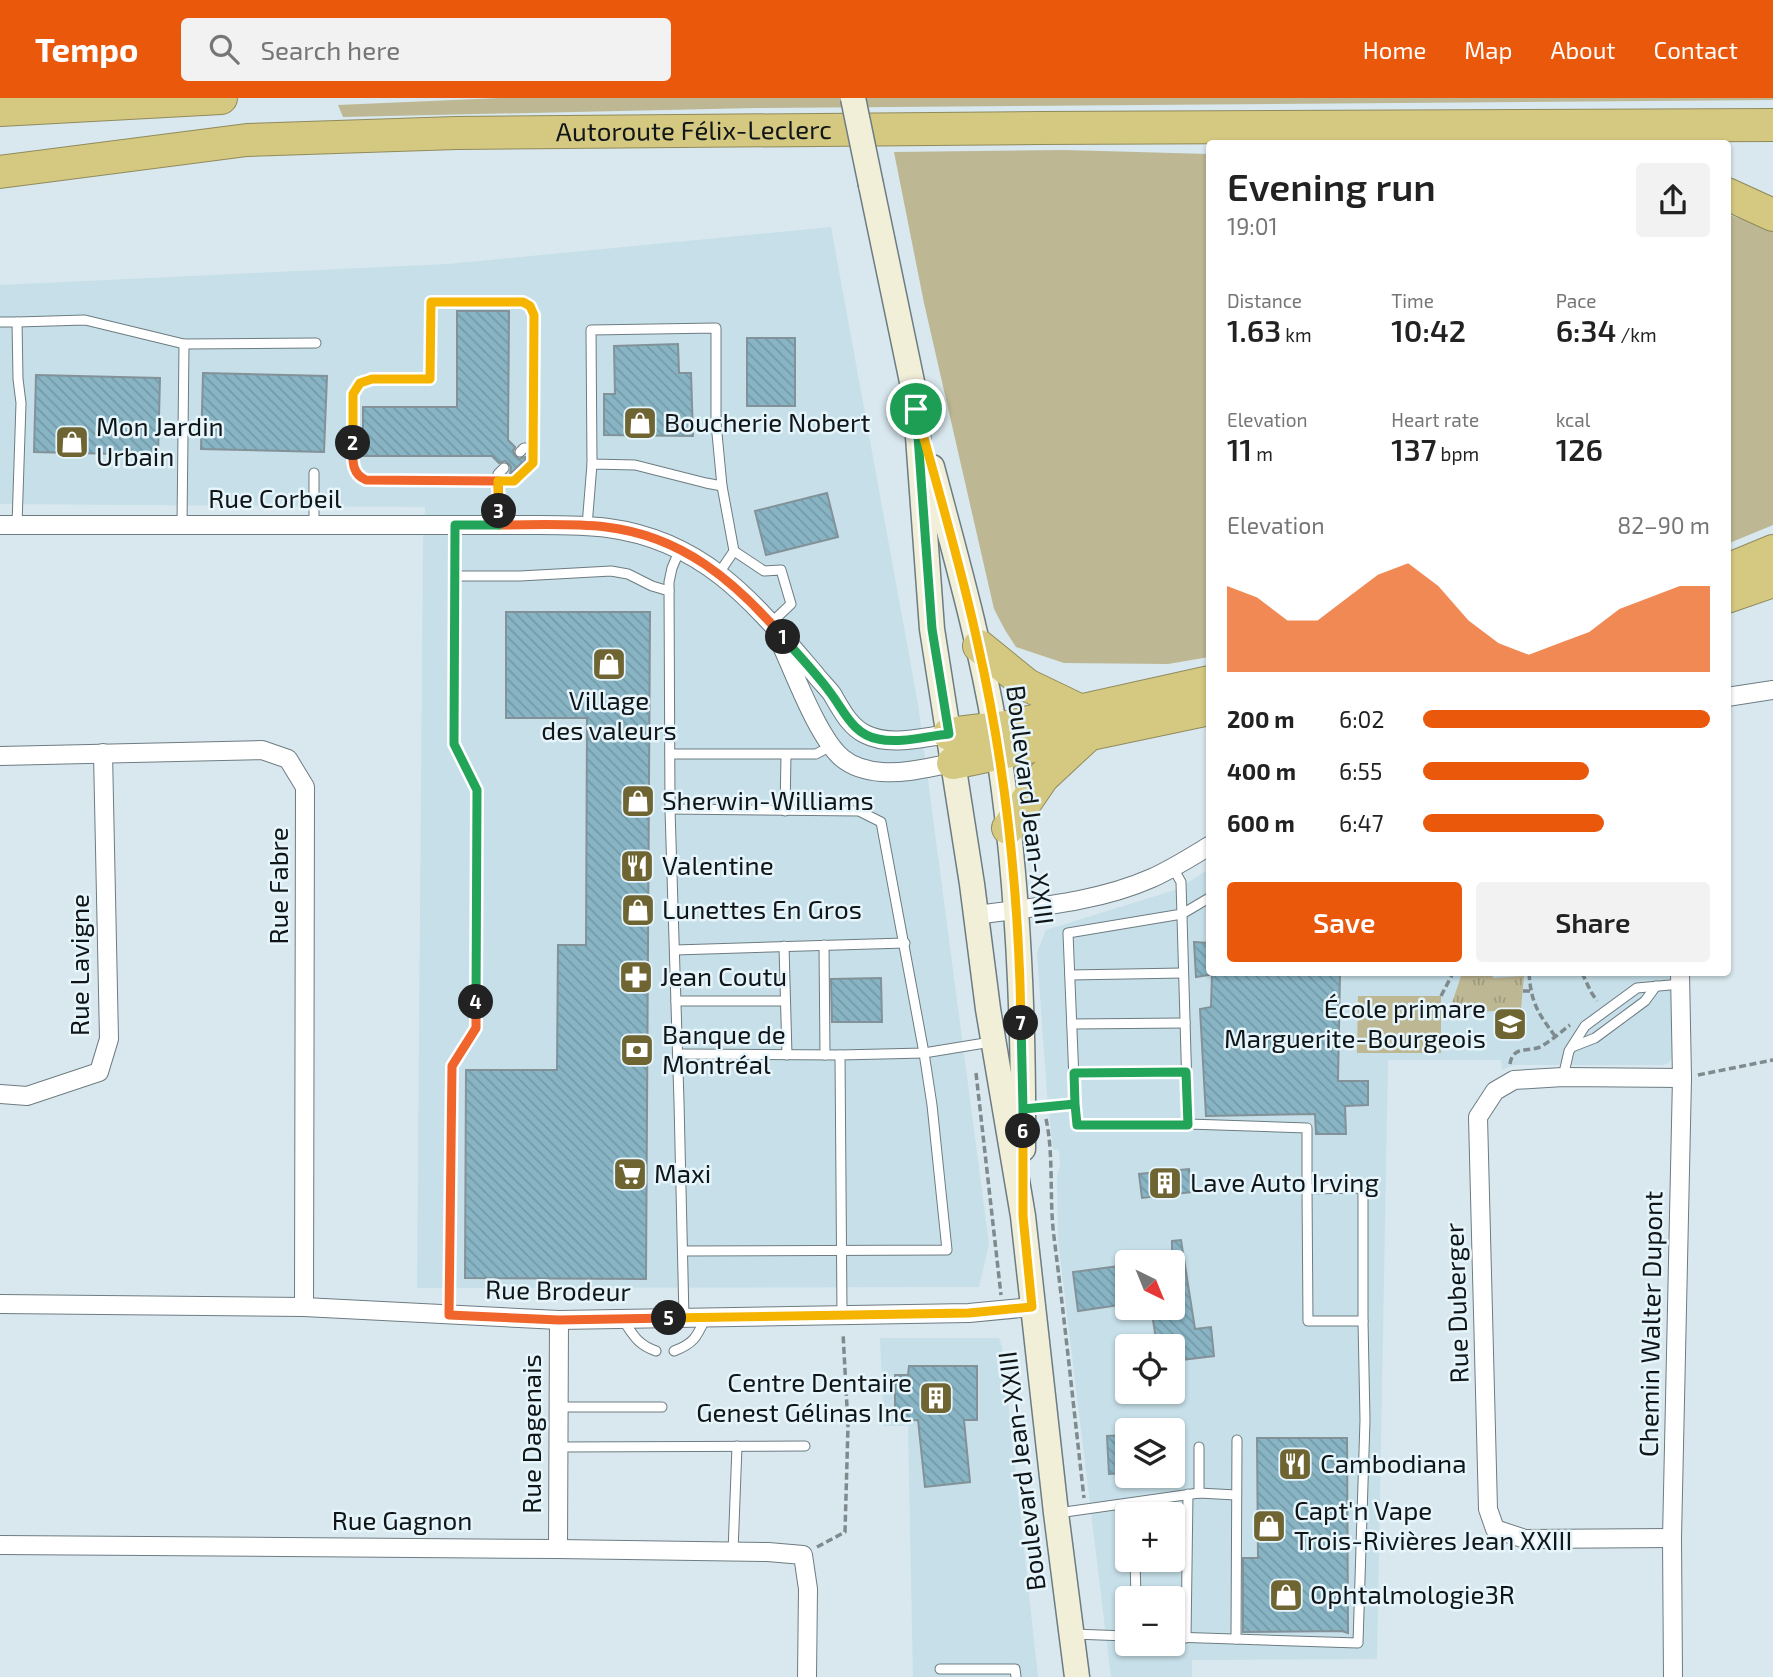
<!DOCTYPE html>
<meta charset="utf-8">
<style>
:root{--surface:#fff;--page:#f2f2f2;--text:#222;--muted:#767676;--accent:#ea580c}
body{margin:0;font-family:"Exo 2",sans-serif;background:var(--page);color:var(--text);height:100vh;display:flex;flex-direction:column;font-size:26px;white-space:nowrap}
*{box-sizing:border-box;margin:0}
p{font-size:23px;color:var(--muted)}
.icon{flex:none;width:38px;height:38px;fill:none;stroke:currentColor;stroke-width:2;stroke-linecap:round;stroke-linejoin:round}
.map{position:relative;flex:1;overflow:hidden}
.details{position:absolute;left:1206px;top:42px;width:525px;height:836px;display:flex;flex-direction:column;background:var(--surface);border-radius:7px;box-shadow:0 2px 5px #0004}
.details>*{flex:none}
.needle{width:46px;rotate:137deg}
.buttons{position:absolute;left:1115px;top:1152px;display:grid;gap:14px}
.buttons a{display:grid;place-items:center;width:70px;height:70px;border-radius:7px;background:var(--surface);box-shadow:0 2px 5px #0004;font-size:35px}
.pin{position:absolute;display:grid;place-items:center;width:60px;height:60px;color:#fff;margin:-30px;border:4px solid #fff;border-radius:50%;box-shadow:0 2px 7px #0007}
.km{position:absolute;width:35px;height:35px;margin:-18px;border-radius:50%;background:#222;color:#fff;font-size:19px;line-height:35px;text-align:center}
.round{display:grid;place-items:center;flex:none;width:74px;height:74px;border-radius:7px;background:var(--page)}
.summary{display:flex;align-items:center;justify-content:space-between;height:119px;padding:0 21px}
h1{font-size:38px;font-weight:600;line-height:52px}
.figures{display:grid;grid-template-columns:repeat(3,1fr);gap:10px;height:119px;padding:7px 21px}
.figures div{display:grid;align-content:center}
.figures b{font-size:30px;font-weight:600}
.figures small{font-size:19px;font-weight:400}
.figures p{font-size:19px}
.chart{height:196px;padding:14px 21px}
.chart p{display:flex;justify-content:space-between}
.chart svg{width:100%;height:126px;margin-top:7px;fill:var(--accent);opacity:.7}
.button{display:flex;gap:14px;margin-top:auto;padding:14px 21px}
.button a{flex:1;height:80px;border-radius:7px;background:var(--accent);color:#fff;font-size:28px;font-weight:600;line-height:80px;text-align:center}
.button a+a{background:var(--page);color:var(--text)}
ul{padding:0 21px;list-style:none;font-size:23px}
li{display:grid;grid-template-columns:112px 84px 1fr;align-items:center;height:52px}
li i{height:18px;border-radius:9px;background:var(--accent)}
header{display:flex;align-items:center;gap:42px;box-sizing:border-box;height:98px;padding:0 35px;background:var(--accent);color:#fff}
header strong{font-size:33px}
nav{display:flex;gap:38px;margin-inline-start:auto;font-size:24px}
.search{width:490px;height:63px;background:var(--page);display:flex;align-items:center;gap:18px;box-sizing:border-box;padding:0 24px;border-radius:7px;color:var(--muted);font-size:26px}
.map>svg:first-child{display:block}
.built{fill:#c6dfe8;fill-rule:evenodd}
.green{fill:#bdb793}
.park{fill:url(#park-tufts)}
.building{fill:url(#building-back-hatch);stroke:#839298;stroke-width:2}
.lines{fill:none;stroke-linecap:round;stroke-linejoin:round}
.lane-casing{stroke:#6d7c82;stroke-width:11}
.street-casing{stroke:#6d7c82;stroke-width:20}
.secondary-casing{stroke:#6d7c82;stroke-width:27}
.highway-casing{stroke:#908a5c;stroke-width:34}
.path{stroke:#7f8a8e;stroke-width:3.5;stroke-dasharray:7 3.5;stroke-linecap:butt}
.lane{stroke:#fff;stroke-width:9}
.street{stroke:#fff;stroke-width:18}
.secondary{stroke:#f2efd9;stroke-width:24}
.highway{stroke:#d5c981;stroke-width:32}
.secondary-bridge-casing{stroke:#6d7c82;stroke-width:27;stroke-linecap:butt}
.secondary-bridge{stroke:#f2efd9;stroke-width:24}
.split-1-casing{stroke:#fff;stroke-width:14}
.split-2-casing{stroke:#fff;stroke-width:14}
.split-3-casing{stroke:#fff;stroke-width:14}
.split-4-casing{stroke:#fff;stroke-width:14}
.split-5-casing{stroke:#fff;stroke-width:14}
.split-6-casing{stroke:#fff;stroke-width:14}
.split-7-casing{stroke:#fff;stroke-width:14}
.split-8-casing{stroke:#fff;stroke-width:14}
.split-1{stroke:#22a559;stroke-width:9}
.split-2{stroke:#f0652b;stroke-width:9}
.split-3{stroke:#f5b400;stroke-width:9}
.split-4{stroke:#22a559;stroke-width:9}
.split-5{stroke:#f0652b;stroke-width:9}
.split-6{stroke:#f5b400;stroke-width:9}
.split-7{stroke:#22a559;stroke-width:9}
.split-8{stroke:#f5b400;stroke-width:9}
.labels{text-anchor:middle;stroke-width:5;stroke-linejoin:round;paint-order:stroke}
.street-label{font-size:26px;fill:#101518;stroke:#e5f5fb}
.poi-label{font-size:26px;fill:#101518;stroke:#e5f5fb;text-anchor:start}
</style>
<header>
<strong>Tempo</strong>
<div class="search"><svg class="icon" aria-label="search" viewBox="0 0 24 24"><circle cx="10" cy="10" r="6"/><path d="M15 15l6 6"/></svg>Search here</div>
<nav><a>Home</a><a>Map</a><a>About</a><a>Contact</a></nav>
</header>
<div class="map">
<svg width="1773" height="1579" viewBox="0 0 1773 1579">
<defs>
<pattern id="park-tufts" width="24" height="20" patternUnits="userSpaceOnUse" patternTransform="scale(1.75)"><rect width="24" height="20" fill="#bdb793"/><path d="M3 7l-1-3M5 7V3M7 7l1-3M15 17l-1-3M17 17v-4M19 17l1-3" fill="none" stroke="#a19c7e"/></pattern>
<pattern id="building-back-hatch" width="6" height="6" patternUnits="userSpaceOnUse" patternTransform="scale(1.75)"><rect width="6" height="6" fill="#88b4c4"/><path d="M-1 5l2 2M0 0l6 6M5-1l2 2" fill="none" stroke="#749aa8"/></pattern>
</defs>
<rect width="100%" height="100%" fill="#d8e8ee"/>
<g class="built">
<path d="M831,129L918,606L989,1146L979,1189L417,1190L423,444L425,409L0,406V187L448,166Z"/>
<path d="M1209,771V875H1673L1674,956L1669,965L1663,967H1514L1502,972L1501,962H1388L1377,1561L1192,1562V1579H1111L1058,1142L1057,1079L1060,1067L1059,1052L1053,1051L1047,996L1037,855L1046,832L1178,791ZM1127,1164H1172V1209H1127ZM1127,1248H1172V1293H1127ZM1127,1332H1172V1377H1127ZM1127,1416H1172V1461H1127ZM1127,1500H1172V1545H1127Z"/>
<path d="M880,1240H999L1002,1249L1038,1579H913L908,1328H884Z"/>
</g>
<g class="green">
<path d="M500,0H1773V2L755,10L343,19L338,7Z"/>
<path d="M1065,52L1209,56V559L1168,566L1064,565L1016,549L1005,532L994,511L924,205L894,54Z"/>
<path d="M1727,116L1767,130L1773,134V427L1727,446Z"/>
<path d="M1358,898H1441V955H1357Z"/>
</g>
<path class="park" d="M1462,875H1489L1494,880L1524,878L1521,911L1479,914L1452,905Z"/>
<g class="building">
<path d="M457,213H509L508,342L515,349L513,353L515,358L519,361L525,359L526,361L510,376L511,369L509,366L505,363L499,365L492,358H363V309H457Z"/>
<rect x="747" y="240" width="48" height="68"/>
<path d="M678,246L679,275H691L693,338L604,337V296H615L614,248Z"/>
<path d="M203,275L327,278L324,354L201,351Z"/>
<path d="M36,277L160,280L158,357L34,354Z"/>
<path d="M827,395L838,439L766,457L755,413Z"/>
<path d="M506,514H650L646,1181L465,1180L466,972H557L558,847H586L587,620H506Z"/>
<path d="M1194,844L1209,845V877L1196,879Z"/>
<path d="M1212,875H1340L1338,983H1368V1007L1345,1008L1346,1036H1316L1315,1016L1206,1018L1200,911L1211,909Z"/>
<path d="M881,880L882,924H832L831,881Z"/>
<path d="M1189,1071L1191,1094L1142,1100L1139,1076Z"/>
<path d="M1181,1142L1195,1231L1211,1229L1214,1258L1172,1263V1248H1157L1151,1209H1172V1143Z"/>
<path d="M1127,1167V1206L1078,1213L1073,1174Z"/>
<path d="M909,1268H977V1322H964L970,1384L925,1389L918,1322L895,1323V1277H908Z"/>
<path d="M1127,1337V1375L1109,1376L1107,1338Z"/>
<path d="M1257,1340H1347L1348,1535L1342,1533L1243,1534V1460H1258Z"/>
</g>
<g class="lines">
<g class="lane-casing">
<g id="lane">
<path d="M431,204H520C528,205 533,209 534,217L533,365L514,383L370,382C364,381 359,380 356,374C351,367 351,299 355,291C357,286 362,284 367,281H430Z"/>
<path d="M0,224H17L18,281L21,305L17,427"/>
<path d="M17,224L85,222L184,246L316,245"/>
<path d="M520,354L524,350H533"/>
<path d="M592,366L591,232L716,230V325L722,388L734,453"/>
<path d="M182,427L184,246"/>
<path d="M499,427L498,376L504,370"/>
<path d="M314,428V375"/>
<path d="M587,428L592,366L635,367L706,385L722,388"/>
<path d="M680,451L672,470L669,484L670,711L679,1004L684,1220"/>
<path d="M719,475L734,453L764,473L781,472L791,506L771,525"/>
<path d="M454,478H520L611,473L628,476L652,488L669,493"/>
<path d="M670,656H816L831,648"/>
<path d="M670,711L859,713L881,724L924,955L932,1007L947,1152L683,1153"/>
<path d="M785,713L786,657"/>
<path d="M1173,770L1181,784L1188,1026"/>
<path d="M824,847L825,957"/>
<path d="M784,848L787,957"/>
<path d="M675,852L905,845"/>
<path d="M1070,877L1183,875"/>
<path d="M676,903H785"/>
<path d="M1072,926L1185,925"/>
<path d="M1572,949L1595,940L1645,903L1656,888"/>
<path d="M678,956L840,957"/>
<path d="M1074,975L1186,974"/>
<path d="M1563,979L1569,953L1585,928L1637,890L1681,886"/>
<path d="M1075,1006L1068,835L1182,816L1209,800"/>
<path d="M1024,1011L1075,1006L1077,1027L1188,1026L1307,1030V1091L1363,1090V1223L1365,1322L1358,1545L1172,1539"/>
<path d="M1307,1091L1308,1223H1363"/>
<path d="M842,1216L840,957L924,955L991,944"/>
<path d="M449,1218L452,968L476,930L477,692L454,646L455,427"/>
<path d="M623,1222C634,1238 638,1247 656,1253"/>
<path d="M674,1253C695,1245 697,1238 706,1219"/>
<path d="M558,1309H662"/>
<path d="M558,1349L805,1348"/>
<path d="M1199,1395V1349"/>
<path d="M1133,1405V1416"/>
<path d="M1058,1415L1199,1395L1236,1397"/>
<path d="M733,1454L737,1348"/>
<path d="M1135,1461L1136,1500"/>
<path d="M1073,1536L1127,1538"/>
<path d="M1186,1540L1188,1396"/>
<path d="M1236,1541L1237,1342"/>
<path d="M940,1571H1015L1016,1579"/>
</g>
</g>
<g class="street-casing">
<g id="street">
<path d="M0,427H539C562,427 586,427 608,430C706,443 755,506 815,576C820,583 827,589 832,596C841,611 849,628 865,636C890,649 923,639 949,636"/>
<path d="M780,544C794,574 818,640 842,660C853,669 868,673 882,674C905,676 930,669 953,665"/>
<path d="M1727,599L1773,592"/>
<path d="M0,658L262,652L288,661L305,689L304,1209"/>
<path d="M976,817C1035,809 1098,804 1152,780C1172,771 1191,759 1209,748"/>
<path d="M0,996L27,998L99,974L109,941L103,655"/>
<path d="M0,1206L304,1209L559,1222L969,1215L1032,1209"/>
<path d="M1672,1440L1525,1441L1495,1431L1488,1411L1478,1019L1495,993L1514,982L1563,979L1682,980"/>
<path d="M0,1447L558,1451L768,1454L803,1457L808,1491L807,1579"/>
<path d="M558,1451L559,1222"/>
<path d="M1673,1579L1672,1440L1682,980L1680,875"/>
</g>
</g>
<g class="secondary-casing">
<g id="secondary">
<path d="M871,87L921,327"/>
<path d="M916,311L932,531L972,786L988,911L1023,1118L1056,1415L1077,1579"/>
<path d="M932,369C955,456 980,543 995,632C1018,769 1024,913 1023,1051"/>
</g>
</g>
<g class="highway-casing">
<g id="highway">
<path d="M0,12L221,0"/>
<path id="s1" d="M0,74L247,42L456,35L1039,30L1773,27"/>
<path d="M1727,96L1773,117"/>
<path d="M1727,472L1773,453"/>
<path d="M1727,499L1773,483"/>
<path d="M979,548L1027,587L1079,612"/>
<path d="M949,636L1007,629L1209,584"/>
<path d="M953,665L1209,611"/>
<path d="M1008,730L1043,679L1087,638"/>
</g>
</g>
<g class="path">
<path d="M1529,875C1531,905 1538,915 1555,938"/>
<path d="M1582,875L1591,894L1597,903"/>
<path d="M1523,893H1530"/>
<path d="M1441,898L1453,875"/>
<path d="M1510,966C1513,946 1530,955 1542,948C1552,942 1561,934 1570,927"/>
<path d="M976,975L1001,1197"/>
<path d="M1698,977L1773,962"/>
<path d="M1046,1021C1054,1057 1049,1101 1054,1139C1065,1226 1074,1313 1084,1400"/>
<path d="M817,1449L845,1434L848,1328L843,1235"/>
</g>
<use href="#lane" class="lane"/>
<use href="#street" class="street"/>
<use href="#secondary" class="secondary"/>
<use href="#highway" class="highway"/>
<g class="secondary-bridge-casing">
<path id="secondary-bridge" d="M853,0L871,87"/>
</g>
<use href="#secondary-bridge" class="secondary-bridge"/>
</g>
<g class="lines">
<g class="split-1-casing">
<path id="split-1" d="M783,539C798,557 815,574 829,593C844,612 852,636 878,641C900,646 927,638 949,636L932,531L916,311"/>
</g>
<g class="split-2-casing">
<path id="split-2" d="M353,345C353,360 350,375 366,382L498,383L499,427C534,427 570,425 606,429C682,438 735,483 783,539"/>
</g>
<g class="split-3-casing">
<path id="split-3" d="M353,345V296L360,285L372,281H430L431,204H523L530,208L534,217L533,365L514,383H498L499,413"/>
</g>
<g class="split-4-casing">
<path id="split-4" d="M476,904L477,692L454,646L455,427H499V413"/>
</g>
<g class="split-5-casing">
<path id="split-5" d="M476,904V930L452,968L449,1217L559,1222L669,1220"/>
</g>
<g class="split-6-casing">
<path id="split-6" d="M669,1220L969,1215L1032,1209L1023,1118V1033"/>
</g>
<g class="split-7-casing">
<path id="split-7" d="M1021,925L1023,1011L1075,1006L1074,975L1186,974L1188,1027H1077L1075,1006L1023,1011V1033"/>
</g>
<g class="split-8-casing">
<path id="split-8" d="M916,311C937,389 961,467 978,547C1006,670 1019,798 1021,925"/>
</g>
<use href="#split-1" class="split-1"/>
<use href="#split-2" class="split-2"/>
<use href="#split-3" class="split-3"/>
<use href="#split-4" class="split-4"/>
<use href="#split-5" class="split-5"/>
<use href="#split-6" class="split-6"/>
<use href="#split-7" class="split-7"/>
<use href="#split-8" class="split-8"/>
</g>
<defs>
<g id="shop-square" transform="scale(1.75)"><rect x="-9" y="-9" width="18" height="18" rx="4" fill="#6e6532" stroke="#e5f5fb"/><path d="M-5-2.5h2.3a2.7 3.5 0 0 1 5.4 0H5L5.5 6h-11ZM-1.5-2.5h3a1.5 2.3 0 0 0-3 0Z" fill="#fff"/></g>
<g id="restaurant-square" transform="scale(1.75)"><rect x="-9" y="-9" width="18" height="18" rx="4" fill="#6e6532" stroke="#e5f5fb"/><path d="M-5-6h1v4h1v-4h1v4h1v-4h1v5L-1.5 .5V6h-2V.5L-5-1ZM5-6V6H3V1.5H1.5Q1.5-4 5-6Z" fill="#fff"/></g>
<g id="pharmacy-square" transform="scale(1.75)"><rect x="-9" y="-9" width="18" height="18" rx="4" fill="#6e6532" stroke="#e5f5fb"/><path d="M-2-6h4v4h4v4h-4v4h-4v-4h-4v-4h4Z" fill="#fff"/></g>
<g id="school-square" transform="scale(1.75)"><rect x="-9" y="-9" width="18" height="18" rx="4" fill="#6e6532" stroke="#e5f5fb"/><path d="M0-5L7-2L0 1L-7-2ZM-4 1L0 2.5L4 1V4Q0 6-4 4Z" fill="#fff"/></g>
<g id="bank-square" transform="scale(1.75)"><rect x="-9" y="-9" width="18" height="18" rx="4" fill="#6e6532" stroke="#e5f5fb"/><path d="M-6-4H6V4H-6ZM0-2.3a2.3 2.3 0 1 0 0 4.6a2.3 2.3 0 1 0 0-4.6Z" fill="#fff"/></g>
<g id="supermarket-square" transform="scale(1.75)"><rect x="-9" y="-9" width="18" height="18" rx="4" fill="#6e6532" stroke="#e5f5fb"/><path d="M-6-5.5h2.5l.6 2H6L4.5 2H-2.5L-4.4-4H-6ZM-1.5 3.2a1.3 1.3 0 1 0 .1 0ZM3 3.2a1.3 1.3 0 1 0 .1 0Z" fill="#fff"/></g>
<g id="building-square" transform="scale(1.75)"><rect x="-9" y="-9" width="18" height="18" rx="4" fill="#6e6532" stroke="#e5f5fb"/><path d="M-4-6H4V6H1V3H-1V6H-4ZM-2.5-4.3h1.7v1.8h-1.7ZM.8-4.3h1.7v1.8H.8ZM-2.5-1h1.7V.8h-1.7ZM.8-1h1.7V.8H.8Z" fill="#fff"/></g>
</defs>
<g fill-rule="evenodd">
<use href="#shop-square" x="640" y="325"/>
<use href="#shop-square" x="72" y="344"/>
<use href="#shop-square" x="609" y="566"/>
<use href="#shop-square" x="638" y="703"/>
<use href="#restaurant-square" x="637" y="768"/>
<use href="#shop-square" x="638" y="812"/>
<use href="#pharmacy-square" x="636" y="879"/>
<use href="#school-square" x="1510" y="926"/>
<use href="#bank-square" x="637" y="952"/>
<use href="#supermarket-square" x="630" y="1076"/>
<use href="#building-square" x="1165" y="1085"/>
<use href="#building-square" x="936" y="1300"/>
<use href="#restaurant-square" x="1295" y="1366"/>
<use href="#shop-square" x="1269" y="1428"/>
<use href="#shop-square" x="1286" y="1497"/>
</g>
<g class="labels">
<g class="street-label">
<text dy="9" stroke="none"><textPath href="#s1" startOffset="696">Autoroute Félix-Leclerc</textPath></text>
<text x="275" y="410">Rue Corbeil</text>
<text transform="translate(1030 707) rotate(83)" y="9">Boulevard Jean-XXIII</text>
<text transform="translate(279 788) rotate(-90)" y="9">Rue Fabre</text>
<text transform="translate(80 867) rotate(-90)" y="9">Rue Lavigne</text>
<text transform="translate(558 1193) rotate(1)" y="9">Rue Brodeur</text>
<text transform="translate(1457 1205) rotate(-92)" y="9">Rue Duberger</text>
<text transform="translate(1651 1226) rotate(-89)" y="9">Chemin Walter Dupont</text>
<text transform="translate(532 1336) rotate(-90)" y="9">Rue Dagenais</text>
<text transform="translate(1022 1373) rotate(-97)" y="9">Boulevard Jean-XXIII</text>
<text x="402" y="1432">Rue Gagnon</text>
</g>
<g class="poi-label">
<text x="664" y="334">Boucherie Nobert</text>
<text x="96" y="338">Mon Jardin<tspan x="96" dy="30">Urbain</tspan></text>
<text x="609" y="612" text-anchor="middle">Village<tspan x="609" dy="30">des valeurs</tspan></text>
<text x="662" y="712">Sherwin-Williams</text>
<text x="662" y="777">Valentine</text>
<text x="662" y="821">Lunettes En Gros</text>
<text x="660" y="888">Jean Coutu</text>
<text x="1486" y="920" text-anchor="end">École primare<tspan x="1486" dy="30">Marguerite-Bourgeois</tspan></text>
<text x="662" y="946">Banque de<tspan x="662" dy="30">Montréal</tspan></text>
<text x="654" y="1085">Maxi</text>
<text x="1190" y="1094">Lave Auto Irving</text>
<text x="912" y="1294" text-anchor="end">Centre Dentaire<tspan x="912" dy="30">Genest Gélinas Inc</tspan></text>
<text x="1320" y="1375">Cambodiana</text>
<text x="1294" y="1422">Capt'n Vape<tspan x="1294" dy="30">Trois-Rivières Jean XXIII</tspan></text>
<text x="1310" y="1506">Ophtalmologie3R</text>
</g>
</g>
</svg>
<div class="buttons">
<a><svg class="needle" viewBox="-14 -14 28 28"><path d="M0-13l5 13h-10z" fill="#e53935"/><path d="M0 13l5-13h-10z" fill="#767676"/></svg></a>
<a><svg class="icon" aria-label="locate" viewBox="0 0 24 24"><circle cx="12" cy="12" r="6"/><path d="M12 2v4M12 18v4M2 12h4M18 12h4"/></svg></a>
<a><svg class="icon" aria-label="layers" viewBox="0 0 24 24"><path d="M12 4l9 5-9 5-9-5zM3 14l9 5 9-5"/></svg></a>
<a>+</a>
<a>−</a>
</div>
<div class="pin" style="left:916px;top:311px;background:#1e9e55"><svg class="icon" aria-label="arrive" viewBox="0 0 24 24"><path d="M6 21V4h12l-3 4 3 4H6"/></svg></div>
<b class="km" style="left:783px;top:539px">1</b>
<b class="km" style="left:353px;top:345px">2</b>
<b class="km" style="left:499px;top:413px">3</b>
<b class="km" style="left:476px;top:904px">4</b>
<b class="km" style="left:669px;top:1220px">5</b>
<b class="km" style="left:1023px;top:1033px">6</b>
<b class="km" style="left:1021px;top:925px">7</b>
<section class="details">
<div class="summary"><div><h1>Evening run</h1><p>19:01</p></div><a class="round"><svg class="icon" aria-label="share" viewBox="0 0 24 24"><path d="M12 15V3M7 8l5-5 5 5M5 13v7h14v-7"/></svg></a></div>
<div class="figures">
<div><p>Distance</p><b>1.63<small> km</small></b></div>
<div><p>Time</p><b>10:42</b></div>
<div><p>Pace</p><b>6:34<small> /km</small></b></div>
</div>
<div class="figures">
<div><p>Elevation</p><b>11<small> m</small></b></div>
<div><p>Heart rate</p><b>137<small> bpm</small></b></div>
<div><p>kcal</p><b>126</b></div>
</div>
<div class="chart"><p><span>Elevation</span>82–90 m</p>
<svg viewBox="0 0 160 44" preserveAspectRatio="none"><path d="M0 44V14L10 18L20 26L30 26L40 18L50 10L60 6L70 14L80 26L90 34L100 38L110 34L120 30L130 22L140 18L150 14L160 14V44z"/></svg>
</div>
<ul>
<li><b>200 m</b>6:02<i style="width:100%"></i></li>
<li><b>400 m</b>6:55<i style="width:58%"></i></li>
<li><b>600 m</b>6:47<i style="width:63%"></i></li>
</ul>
<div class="button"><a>Save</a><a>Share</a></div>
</section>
</div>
